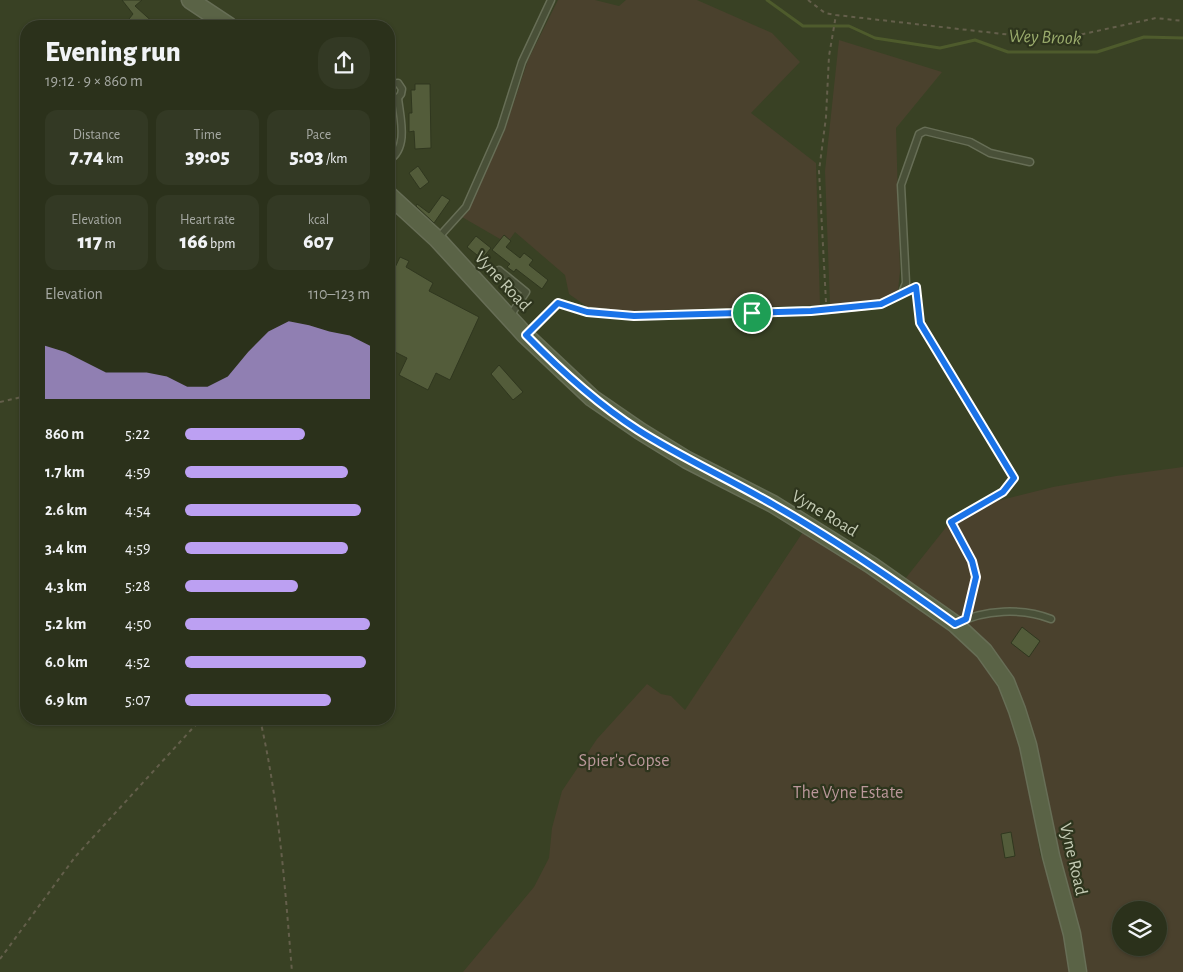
<!DOCTYPE html>
<meta charset="utf-8">
<style>
:root{--surface:#2b311b;--page:#333924;--text:#f1f3f6;--muted:#a6a9a3;--line:#474c3a;--accent:#bca0f2}
body{margin:0;font-family:"Alegreya Sans",sans-serif;background:var(--page);color:var(--text);height:100vh;display:flex;flex-direction:column;font-size:19px;white-space:nowrap}
*{box-sizing:border-box;margin:0}
p{font-size:16px;color:var(--muted)}
.icon{flex:none;width:28px;height:28px;fill:none;stroke:currentColor;stroke-width:2;stroke-linecap:round;stroke-linejoin:round}
.map{position:relative;flex:1;overflow:hidden}
.panel{position:absolute;left:20px;top:20px;width:375px;height:705px;display:flex;flex-direction:column;background:var(--surface);border-radius:20px;box-shadow:0 1px 4px #0004,0 0 0 1px var(--line)}
.panel>*{flex:none}
.fabs{position:absolute;left:1112px;top:901px;display:grid;gap:10px}
.fabs a{display:grid;place-items:center;width:55px;height:55px;border-radius:50%;background:var(--surface);box-shadow:0 1px 4px #0004,0 0 0 1px var(--line);font-size:25px}
.pin{position:absolute;display:grid;place-items:center;width:42px;height:42px;color:#fff;margin:-21px;border:2px solid #fff;border-radius:50%;box-shadow:0 1px 5px #0007}
.round{display:grid;place-items:center;flex:none;width:52px;height:52px;border-radius:20px;background:var(--page)}
.summary{display:flex;align-items:center;justify-content:space-between;height:85px;padding:0 25px}
h1{font-size:28px;font-weight:800;line-height:38px}
.stats{display:grid;grid-template-columns:repeat(3,1fr);gap:8px;height:85px;padding:5px 25px}
.stats div{display:grid;align-content:center;border-radius:12px;background:var(--page);text-align:center}
.stats b{font-size:21px;font-weight:800}
.stats small{font-size:14px;font-weight:400}
.stats p{font-size:14px}
.chart{height:140px;padding:10px 25px}
.chart p{display:flex;justify-content:space-between}
.chart svg{width:100%;height:90px;margin-top:5px;fill:var(--accent);opacity:.7}
ul{padding:0 25px;list-style:none;font-size:16px}
li{display:grid;grid-template-columns:80px 60px 1fr;align-items:center;height:38px}
li i{height:12px;border-radius:6px;background:var(--accent)}
.map>svg:first-child{display:block}
.green{fill:#4a412d;fill-rule:evenodd}
.lines{fill:none;stroke-linecap:round;stroke-linejoin:round}
.stream{stroke:#4e5b2c;stroke-width:3}
.building{fill:#535c3a;stroke:#30371f}
.lane-casing{stroke:#676e56;stroke-width:9}
.secondary-casing{stroke:#676e56;stroke-width:19}
.path{stroke:#645f4b;stroke-width:2;stroke-dasharray:4 4;stroke-linecap:butt}
.lane{stroke:#495038;stroke-width:6}
.secondary{stroke:#5a6346;stroke-width:16}
.route-casing{stroke:#fff;stroke-width:10}
.route{stroke:#1a73e8;stroke-width:6}
.labels{text-anchor:middle;stroke-width:4.5;stroke-linejoin:round;paint-order:stroke}
.street-label{font-size:18px;fill:#c4cbb4;stroke:#2e351d}
.park-label{font-size:18px;fill:#ba979a;stroke:#2e351d}
.water-label{font-size:19px;font-style:italic;fill:#9aab6c;stroke:#2e351d}
</style>
<div class="map">
<svg width="1183" height="972" viewBox="0 0 1183 972">
<rect width="100%" height="100%" fill="#394124"/>
<g class="green">
<path d="M558,0H595L619,6L626,0H697L772,33L800,62L751,113L816,163L820,305L632,311L589,308L569,294L565,275L515,232L507,243L462,217L504,132L528,60Z"/>
<path d="M839,40L942,72L896,128L900,271L898,291L880,299L830,305L825,171Z"/>
<path d="M1183,467V972H1086L1080,933L1057,852L1021,699L905,579L951,521L978,506L1053,487L1116,476ZM1121,910H1159V948H1121Z"/>
<path d="M803,532L889,584L953,631L975,650L1002,689L1027,767L1040,854L1059,908L1074,972H463L534,887L549,858L552,828L562,791L597,739L647,684L661,694L671,696L685,710Z"/>
</g>
<g class="lines">
<path class="stream" d="M767,0L803,26H849L875,38L940,48L975,40L1008,52H1097L1144,37L1183,38"/>
</g>
<g class="building">
<path d="M122,0H142L135,6L157,26H136L129,19L133,14Z"/>
<path d="M415,84H430L431,148L415,149L414,131L409,132V113H412L411,90H415Z"/>
<path d="M418,166L429,182L420,189L409,173Z"/>
<path d="M442,195L450,200L434,223L416,206L417,204L429,213Z"/>
<path d="M504,235L511,241L506,247L520,258L524,253L533,260L529,265L548,280L542,289L516,269L514,272L507,267L510,264L492,250Z"/>
<path d="M476,236L491,248L482,259L467,247Z"/>
<path d="M400,257L409,261L406,267L433,283L429,291L479,317L450,380L436,373L428,390L399,375L407,358L389,349V280Z"/>
<path d="M499,365L523,392L513,400L491,374Z"/>
<path d="M1022,627L1040,641L1029,657L1011,643Z"/>
<path d="M1011,832L1015,856L1005,858L1001,834Z"/>
</g>
<g class="lines">
<g class="lane-casing">
<g id="lane">
<path d="M389,84L398,83L402,89L401,94L398,98L389,97"/>
<path d="M389,160C409,148 400,117 398,98"/>
<path d="M438,238L466,207L501,128L522,62L551,0"/>
<path d="M499,270L526,292L510,316"/>
<path d="M526,334L558,303L587,311L634,316L826,310L881,304L902,293L906,283L901,185L919,134L925,131L970,142L990,153L1030,162"/>
<path d="M956,624C984,609 1023,608 1051,619"/>
</g>
</g>
<g class="secondary-casing">
<g id="secondary">
<path d="M190,0L229,26"/>
<path d="M389,195L437,239L525,335L592,398L640,431L687,460L773,504L871,565L955,624L984,651L1006,682L1017,710L1028,745L1051,856L1072,934L1078,972"/>
</g>
</g>
<g class="path">
<path d="M808,0L825,13L836,15L1056,40L1156,18L1183,21"/>
<path d="M914,289L917,287L921,323L1014,478L1003,492L951,522L972,561L976,577L968,610"/>
<path d="M826,302L819,171L826,117L829,56L836,15"/>
<path d="M0,402L26,396"/>
<path d="M260,719C279,802 285,887 292,972"/>
<path d="M0,959L75,857L201,719"/>
</g>
<use href="#lane" class="lane"/>
<use href="#secondary" class="secondary"/>
</g>
<g class="lines">
<g class="route-casing">
<path id="route" d="M916,287L920,323L1014,478L1003,492L951,522L972,561L976,577L966,619L955,624C897,582 837,541 774,505C729,479 682,458 638,430C596,403 560,370 526,335L558,303L587,312L634,316L811,311L881,304Z"/>
</g>
<use href="#route" class="route"/>
</g>
<g class="labels">
<g class="street-label">
<text transform="translate(503 281) rotate(47)" y="6">Vyne Road</text>
<text transform="translate(825 513) rotate(31)" y="6">Vyne Road</text>
<text transform="translate(1074 859) rotate(77)" y="6">Vyne Road</text>
</g>
<g class="park-label">
<text x="624" y="766">Spier's Copse</text>
<text x="848" y="798">The Vyne Estate</text>
</g>
<g class="water-label">
<text transform="translate(1045 36) rotate(2)" y="7">Wey Brook</text>
</g>
</g>
</svg>
<div class="fabs">
<a><svg class="icon" aria-label="layers" viewBox="0 0 24 24"><path d="M12 4l9 5-9 5-9-5zM3 14l9 5 9-5"/></svg></a>
</div>
<div class="pin" style="left:752px;top:313px;background:#1e9e55"><svg class="icon" aria-label="arrive" viewBox="0 0 24 24"><path d="M6 21V4h12l-3 4 3 4H6"/></svg></div>
<section class="panel">
<div class="summary"><div><h1>Evening run</h1><p>19:12 · 9 × 860 m</p></div><a class="round"><svg class="icon" aria-label="share" viewBox="0 0 24 24"><path d="M12 15V3M7 8l5-5 5 5M5 13v7h14v-7"/></svg></a></div>
<div class="stats">
<div><p>Distance</p><b>7.74<small> km</small></b></div>
<div><p>Time</p><b>39:05</b></div>
<div><p>Pace</p><b>5:03<small> /km</small></b></div>
</div>
<div class="stats">
<div><p>Elevation</p><b>117<small> m</small></b></div>
<div><p>Heart rate</p><b>166<small> bpm</small></b></div>
<div><p>kcal</p><b>607</b></div>
</div>
<div class="chart"><p><span>Elevation</span>110–123 m</p>
<svg viewBox="0 0 160 44" preserveAspectRatio="none"><path d="M0 44V18L10 21L20 26L30 31L40 31L50 31L60 33L70 38L80 38L90 33L100 21L110 11L120 6L130 8L140 11L150 13L160 18V44z"/></svg>
</div>
<ul>
<li><b>860 m</b>5:22<i style="width:65%"></i></li>
<li><b>1.7 km</b>4:59<i style="width:88%"></i></li>
<li><b>2.6 km</b>4:54<i style="width:95%"></i></li>
<li><b>3.4 km</b>4:59<i style="width:88%"></i></li>
<li><b>4.3 km</b>5:28<i style="width:61%"></i></li>
<li><b>5.2 km</b>4:50<i style="width:100%"></i></li>
<li><b>6.0 km</b>4:52<i style="width:98%"></i></li>
<li><b>6.9 km</b>5:07<i style="width:79%"></i></li>
</ul>
</section>
</div>
